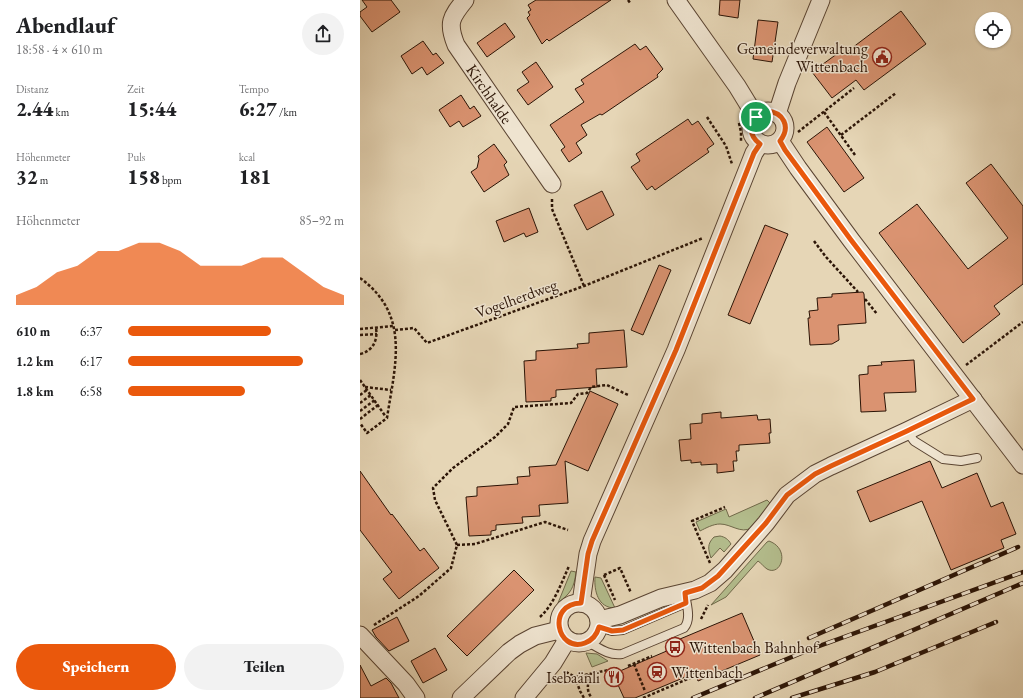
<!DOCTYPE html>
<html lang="de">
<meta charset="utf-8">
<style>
:root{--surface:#fff;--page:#f2f2f2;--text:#202124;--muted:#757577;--accent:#ea580c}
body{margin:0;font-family:"EB Garamond",serif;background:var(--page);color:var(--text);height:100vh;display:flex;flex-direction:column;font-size:15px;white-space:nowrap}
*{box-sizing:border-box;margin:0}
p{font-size:13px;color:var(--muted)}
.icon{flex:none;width:22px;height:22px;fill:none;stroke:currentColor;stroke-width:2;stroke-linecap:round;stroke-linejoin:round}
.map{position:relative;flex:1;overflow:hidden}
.sheet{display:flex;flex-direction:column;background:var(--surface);width:360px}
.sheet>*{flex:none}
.buttons{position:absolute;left:615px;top:12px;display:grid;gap:8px}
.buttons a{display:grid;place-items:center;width:36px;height:36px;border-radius:50%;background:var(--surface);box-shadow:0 1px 3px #0004;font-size:20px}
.pin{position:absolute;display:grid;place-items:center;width:34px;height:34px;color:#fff;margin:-17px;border:2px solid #fff;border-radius:50%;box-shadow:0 1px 4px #0007}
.round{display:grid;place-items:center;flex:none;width:42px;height:42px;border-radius:21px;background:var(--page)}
.head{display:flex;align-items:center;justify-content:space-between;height:68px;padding:0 16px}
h1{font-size:22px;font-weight:800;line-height:30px}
.stats{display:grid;grid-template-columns:repeat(3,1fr);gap:6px;height:68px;padding:4px 16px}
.stats div{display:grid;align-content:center}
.stats b{font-size:20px;font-weight:800}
.stats small{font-size:11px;font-weight:400}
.stats p{font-size:11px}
.chart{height:112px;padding:8px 16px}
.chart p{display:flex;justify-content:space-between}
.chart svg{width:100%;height:72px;margin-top:4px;fill:var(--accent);opacity:.7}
.primary-button{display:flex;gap:8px;margin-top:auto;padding:8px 16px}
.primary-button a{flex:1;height:46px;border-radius:24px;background:var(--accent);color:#fff;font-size:16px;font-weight:800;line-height:46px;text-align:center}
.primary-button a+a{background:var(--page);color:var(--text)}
ul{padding:0 16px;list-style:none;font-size:13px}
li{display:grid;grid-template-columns:64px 48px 1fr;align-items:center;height:30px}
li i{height:10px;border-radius:5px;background:var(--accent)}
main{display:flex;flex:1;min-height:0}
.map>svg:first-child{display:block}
.green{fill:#b4be8e;stroke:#70694a}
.building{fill:#da9371;stroke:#2b1406}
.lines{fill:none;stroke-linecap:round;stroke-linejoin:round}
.service-casing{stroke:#5a4432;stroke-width:10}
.minor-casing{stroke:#5a4432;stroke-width:19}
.path{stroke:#2b1406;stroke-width:2.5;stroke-dasharray:3 2;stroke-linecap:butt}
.service{stroke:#efe4d0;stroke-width:8}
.minor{stroke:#efe4d0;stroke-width:17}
.rail-casing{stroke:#2b1406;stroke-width:4.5}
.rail{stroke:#efe4d0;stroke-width:3;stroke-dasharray:9;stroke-linecap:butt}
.route-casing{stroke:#fff;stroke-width:8}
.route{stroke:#ea580c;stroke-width:5}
.labels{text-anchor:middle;stroke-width:3;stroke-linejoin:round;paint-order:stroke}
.poi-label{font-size:16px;fill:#2b1406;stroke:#efe4d0;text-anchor:end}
.street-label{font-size:16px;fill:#2b1406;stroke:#efe4d0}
</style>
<main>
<section class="sheet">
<div class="head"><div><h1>Abendlauf</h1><p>18:58 · 4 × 610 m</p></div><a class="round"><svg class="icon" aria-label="share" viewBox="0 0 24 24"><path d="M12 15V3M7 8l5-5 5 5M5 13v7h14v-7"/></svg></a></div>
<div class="stats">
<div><p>Distanz</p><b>2.44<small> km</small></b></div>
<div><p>Zeit</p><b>15:44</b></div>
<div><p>Tempo</p><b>6:27<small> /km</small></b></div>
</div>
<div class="stats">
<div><p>Höhenmeter</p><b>32<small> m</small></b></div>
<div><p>Puls</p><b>158<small> bpm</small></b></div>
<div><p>kcal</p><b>181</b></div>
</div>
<div class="chart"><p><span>Höhenmeter</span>85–92 m</p>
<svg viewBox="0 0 160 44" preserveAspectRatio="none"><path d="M0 44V38L10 33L20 24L30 20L40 11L50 11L60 6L70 6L80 11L90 20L100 20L110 20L120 15L130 15L140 24L150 33L160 38V44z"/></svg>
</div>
<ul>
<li><b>610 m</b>6:37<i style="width:66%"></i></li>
<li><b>1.2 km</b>6:17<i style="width:81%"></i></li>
<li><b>1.8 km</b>6:58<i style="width:54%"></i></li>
</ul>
<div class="primary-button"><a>Speichern</a><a>Teilen</a></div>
</section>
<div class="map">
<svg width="663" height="698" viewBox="0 0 663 698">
<rect width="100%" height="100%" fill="#e6d6b6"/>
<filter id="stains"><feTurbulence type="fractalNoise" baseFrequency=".005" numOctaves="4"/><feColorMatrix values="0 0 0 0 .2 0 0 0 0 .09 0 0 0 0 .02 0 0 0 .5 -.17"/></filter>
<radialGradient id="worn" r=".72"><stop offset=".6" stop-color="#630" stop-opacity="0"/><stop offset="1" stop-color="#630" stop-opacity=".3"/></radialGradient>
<g class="green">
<path d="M407,500L411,504C406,510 397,524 391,528C381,534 371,524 360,524C353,524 346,528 340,531L336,522L366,509L369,517Z"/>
<path d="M360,536C365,537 368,539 371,544L364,552L360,548L351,558C348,549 347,544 354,537Z"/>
<path d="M409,541C431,549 421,577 407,569C404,567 401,563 398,561L366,597L351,605L407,542Z"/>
<path d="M211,571L216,572C214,588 211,593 198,603Z"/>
<path d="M235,577L241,578L255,608C238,608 234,591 235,577Z"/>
<path d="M226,653L237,654L248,661L232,667Z"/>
</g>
<g class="building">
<path d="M2,0H31L40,12L12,32L0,16V12L7,7Z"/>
<path d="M176,0H251L189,41L187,39L182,44L167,18L170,15L168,12L171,10L168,5Z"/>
<path d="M360,0H380L378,18L359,15Z"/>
<path d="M541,11L566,44L504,90L496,80L472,98L452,72L481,51L484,54Z"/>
<path d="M398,20L418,22L412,62L393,59Z"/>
<path d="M145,23L155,37L127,57L117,43Z"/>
<path d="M63,41L73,55L76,53L84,63L67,75L62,67L52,74L41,56Z"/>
<path d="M275,44L280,50L286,46L303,69L297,75L298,77L242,115L240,114L221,125L227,135L216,143L222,153L209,162L201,150L205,147L190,125L224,102L215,89L224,84L221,80Z"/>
<path d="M176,62L193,87L168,105L157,90L169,82L162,72Z"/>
<path d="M101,95L110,109L114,106L121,116L103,127L99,121L90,127L79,110Z"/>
<path d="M328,119L332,125L338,121L354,144L347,149L349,152L295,190L292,186L287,190L271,167L280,161L276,154Z"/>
<path d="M467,127L504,178L484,192L447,142Z"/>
<path d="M134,144L147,162L144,165L149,175L124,192L111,172L117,168L119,159L118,156Z"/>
<path d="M631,164L663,206V284L634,306L640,314L603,343L519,233L557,204L608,269L648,238L606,183Z"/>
<path d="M242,191L254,215L227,230L214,205Z"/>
<path d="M169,208L178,232L166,237L164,233L144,242L136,221Z"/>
<path d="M405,225L428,234L390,324L368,315Z"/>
<path d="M299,265L311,270L283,335L271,330Z"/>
<path d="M503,292L504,294L506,323L478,325L479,340L472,344L450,345L448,318H450L449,311L458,310L457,298L472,297V294Z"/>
<path d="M264,330L267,367L236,369L237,387L196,390V397L191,398V401L166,402L164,361L176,360V351L218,348L217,344L229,343V333Z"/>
<path d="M554,360L556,392L524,393L526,411L501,412L499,375L508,374V366L522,365L521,362Z"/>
<path d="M230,391L258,404L228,471L205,461L208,503L179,505L180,516L162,517L163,523L136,525V530L131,531V535L109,536L106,497L117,496V487L158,484L157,477L170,476L169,467L196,465Z"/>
<path d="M361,412V418L397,415L398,420L410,419L411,433H409L410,443L379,445V451H376L377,461H373L374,471L357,473V464L341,465V462L331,463V460L321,461L319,440L331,439L330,424L342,423V414Z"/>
<path d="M570,461L582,488L617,473L631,507L643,502L656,534L641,540L644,548L591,570L562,501L510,522L497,491Z"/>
<path d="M0,471L31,515L32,514L60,551L64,548L79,568L39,599L23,579L32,572L0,530Z"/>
<path d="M154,570L174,590L107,656L87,636Z"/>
<path d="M382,613L400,655L338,681L335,673L275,698H264L253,674L323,644L320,639Z"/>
<path d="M37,617L49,641L29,651L16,637L12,630Z"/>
<path d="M75,648L87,670L63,683L51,661Z"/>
<path d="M0,665L11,686L26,678L31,683L39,698H0Z"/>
</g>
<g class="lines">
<g class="service-casing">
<g id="service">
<path d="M547,431L554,441L583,459L601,461L617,458"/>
<path d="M239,627L252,631L263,630L326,603"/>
<path d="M228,642C239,648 249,656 262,654L324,628C332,619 326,603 325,593"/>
</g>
</g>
<g class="minor-casing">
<g id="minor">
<path id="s1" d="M105,0C91,17 87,23 96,45L192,184"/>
<path d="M316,0L377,86L396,117"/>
<circle cx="408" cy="128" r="17"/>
<path d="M417,114L427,83L461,0"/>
<path d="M420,141L438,168L491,240L663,465"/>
<circle cx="219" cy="623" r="20"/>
<path d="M221,603L228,554L232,541L316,350L394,153L400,144"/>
<path d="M239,620L260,615L301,598L335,590L350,583L365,570L406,523L427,495L455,474L471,466L547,431L613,399"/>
<path d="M0,635L46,684L56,698"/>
<path d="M101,698L149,652L160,644L175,636L199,630"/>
<path d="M164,698L193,663L207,640"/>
</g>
</g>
<g class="path">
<path d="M268,0L271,4"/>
<path d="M464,112L495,155"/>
<path d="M347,117L366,146L372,164"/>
<path d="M379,123L381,132V142"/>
<path d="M438,132L494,88"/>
<path d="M481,135L536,93"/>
<path d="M192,199V209L224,286"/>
<path d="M454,241L466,257L498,292"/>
<path d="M0,278C51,315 35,365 27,418L7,433L0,423"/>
<path d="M505,299L517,314"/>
<path d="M0,329L34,326"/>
<path d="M35,330L54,328L67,343L224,286L343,238"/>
<path d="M0,335L17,334"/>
<path d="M0,354C13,351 18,340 16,328"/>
<path d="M606,365L663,322"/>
<path d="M0,380L26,417"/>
<path d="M5,387L31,390"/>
<path d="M0,395L7,390"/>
<path d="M0,403L11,395"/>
<path d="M0,411L15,400"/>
<path d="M0,419L18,405"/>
<path d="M97,545L115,544L185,522L208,530"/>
<path d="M350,563L332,521L365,507"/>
<path d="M244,575L260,568L271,593"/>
<path d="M244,575L255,600"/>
<path d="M180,617C194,604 201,584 209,566"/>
<path d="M341,619L348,605"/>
<path d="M14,625L59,596L91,568L97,545L75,500L73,488L93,468L135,437L148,424L154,407L211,403L218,394L227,393L231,387L247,385L268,395"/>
<path d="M310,648L311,651L318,648"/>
<path d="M274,664L285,691"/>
<path d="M268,666L292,656"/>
<path d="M206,672L215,677L220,691L224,698"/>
<path d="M229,674C229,683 225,690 232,698"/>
<path d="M215,677L258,668"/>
<path d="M283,698L330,678"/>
</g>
<use href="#service" class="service"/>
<use href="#minor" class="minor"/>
<g class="rail-casing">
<g id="rail">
<path d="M449,638L658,547"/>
<path d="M333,698L451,649L663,572"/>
<path d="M395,698L663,583"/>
<path d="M432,698L515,672L636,622"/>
</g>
</g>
<use href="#rail" class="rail"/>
</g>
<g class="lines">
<g class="route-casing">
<path id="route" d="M406,111C424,112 431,127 420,141L425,150L491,240L613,399L547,431L471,466L455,474L427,495L406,523L358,576L342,588L325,593L326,603L263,630L252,631L239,627C237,634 233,640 225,643C197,653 186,604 221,603L228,554L232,541L316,350L394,153L400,144C386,134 390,116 406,111Z"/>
</g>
<use href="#route" class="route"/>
</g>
<defs>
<g id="civic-ring" transform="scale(1)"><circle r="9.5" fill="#efe4d0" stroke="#8f2418" stroke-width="1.5"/><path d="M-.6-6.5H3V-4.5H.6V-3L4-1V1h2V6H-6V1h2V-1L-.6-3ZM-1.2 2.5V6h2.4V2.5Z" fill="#8f2418"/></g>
<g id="bus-ring" transform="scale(1)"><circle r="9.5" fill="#efe4d0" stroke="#8f2418" stroke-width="1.5"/><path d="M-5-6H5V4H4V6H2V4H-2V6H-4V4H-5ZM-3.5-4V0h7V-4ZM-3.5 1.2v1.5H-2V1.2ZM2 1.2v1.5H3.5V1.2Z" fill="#8f2418"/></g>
<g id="station-ring" transform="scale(1)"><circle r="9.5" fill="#efe4d0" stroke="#8f2418" stroke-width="1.5"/><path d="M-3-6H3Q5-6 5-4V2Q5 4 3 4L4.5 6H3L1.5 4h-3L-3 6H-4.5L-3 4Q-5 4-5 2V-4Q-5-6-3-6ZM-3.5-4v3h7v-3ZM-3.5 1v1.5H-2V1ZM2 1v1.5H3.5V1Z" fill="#8f2418"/></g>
<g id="restaurant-ring" transform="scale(1)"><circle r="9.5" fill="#efe4d0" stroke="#8f2418" stroke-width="1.5"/><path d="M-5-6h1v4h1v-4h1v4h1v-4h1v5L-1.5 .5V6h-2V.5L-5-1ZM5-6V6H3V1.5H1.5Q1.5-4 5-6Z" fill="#8f2418"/></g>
</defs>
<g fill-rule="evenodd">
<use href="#civic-ring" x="522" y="57"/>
<use href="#bus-ring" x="315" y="647"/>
<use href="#station-ring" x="297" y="672"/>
<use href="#restaurant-ring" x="254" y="677"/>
</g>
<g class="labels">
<g class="poi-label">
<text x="508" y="54">Gemeindeverwaltung<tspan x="508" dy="18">Wittenbach</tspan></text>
<text x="329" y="653" text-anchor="start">Wittenbach Bahnhof</text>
<text x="311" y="678" text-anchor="start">Wittenbach</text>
<text x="240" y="683">Isebaänli</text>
</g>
<g class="street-label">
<text dy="6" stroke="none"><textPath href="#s1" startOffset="109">Kirchhalde</textPath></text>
<text transform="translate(156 298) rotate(-20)" y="6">Vogelherdweg</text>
</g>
</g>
<rect width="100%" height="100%" filter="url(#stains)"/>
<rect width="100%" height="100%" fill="url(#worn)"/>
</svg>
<div class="buttons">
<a><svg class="icon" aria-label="locate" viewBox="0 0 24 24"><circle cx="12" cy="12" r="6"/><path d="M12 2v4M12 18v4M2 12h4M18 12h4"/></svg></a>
</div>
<div class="pin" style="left:396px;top:117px;background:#1e9e55"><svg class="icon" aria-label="arrive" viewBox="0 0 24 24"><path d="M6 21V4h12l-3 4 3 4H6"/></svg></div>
</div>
</main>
